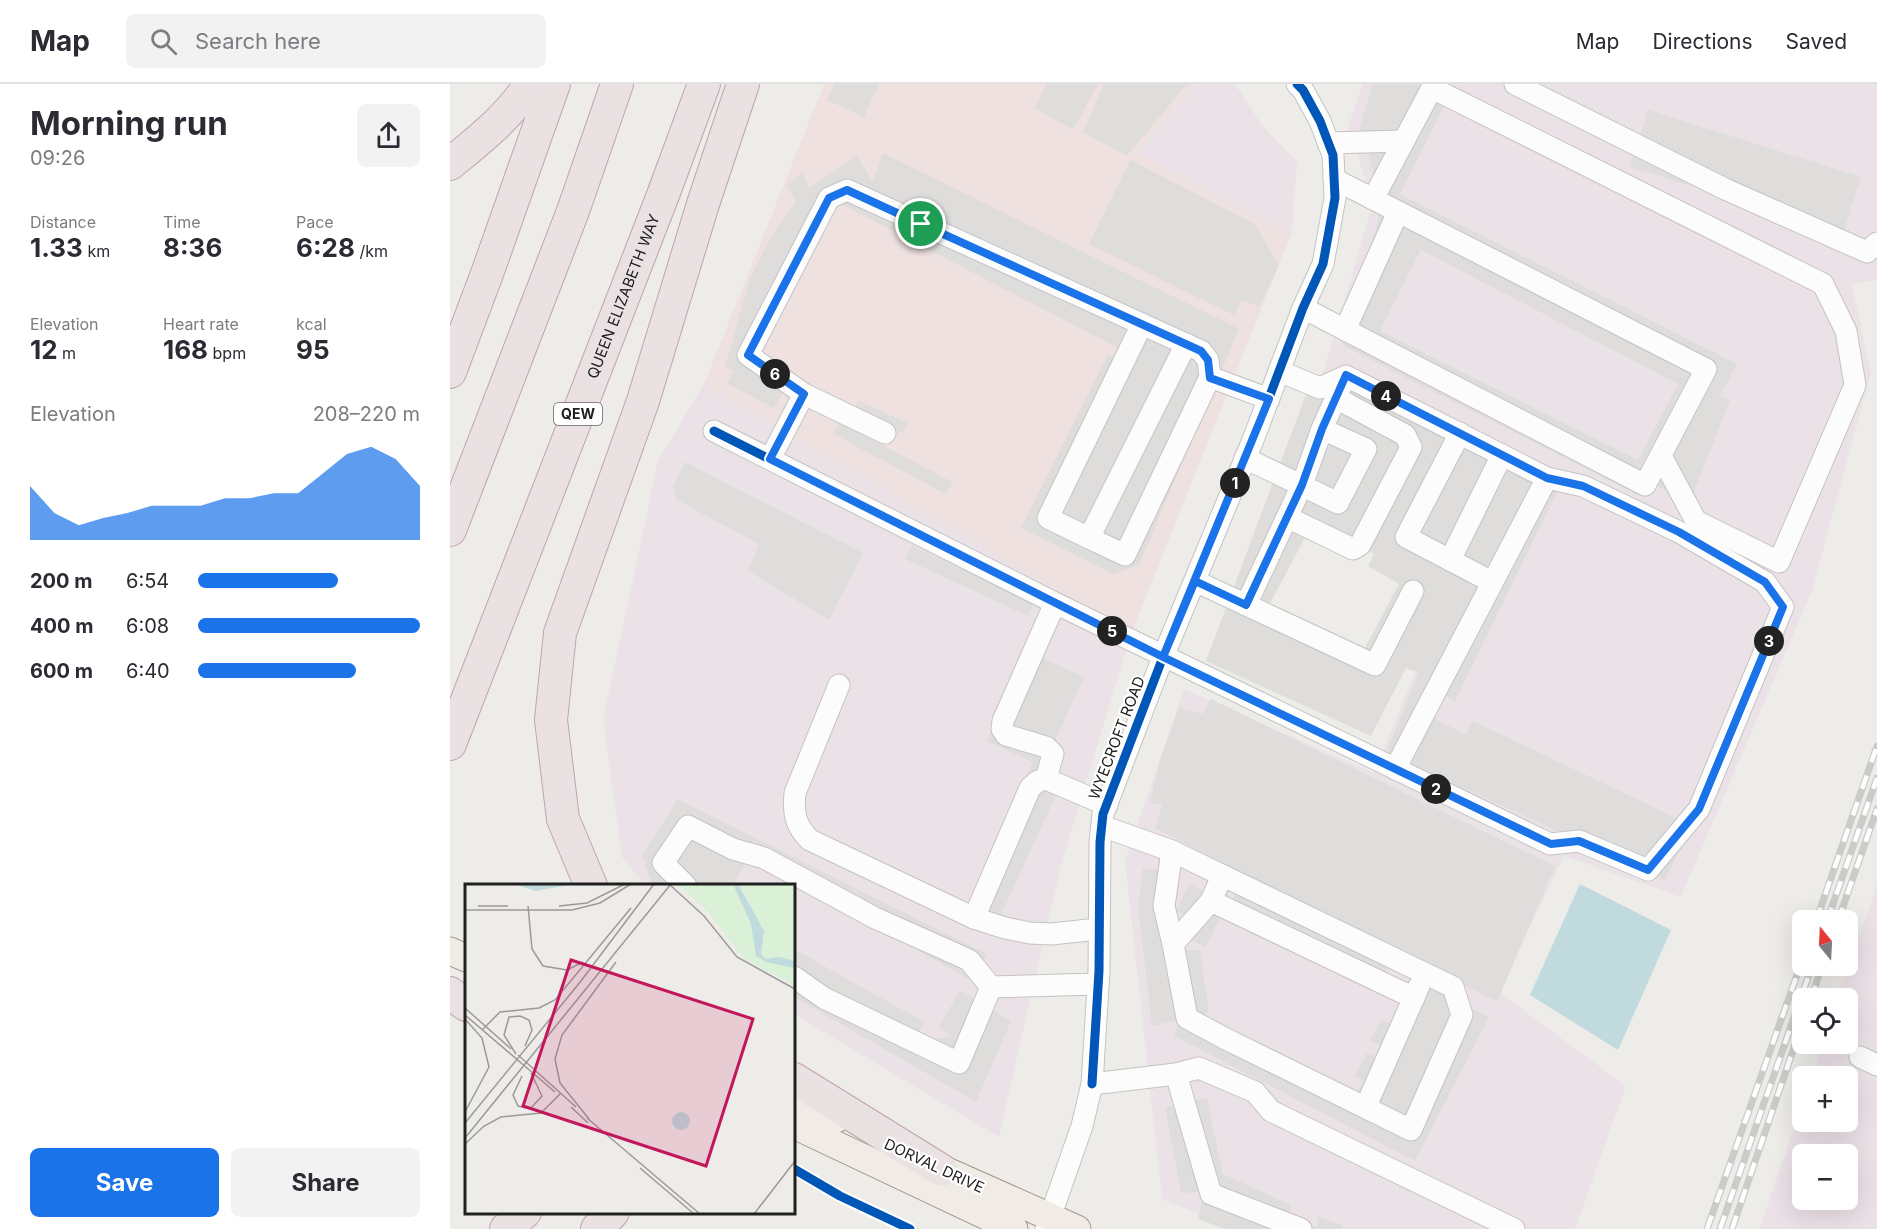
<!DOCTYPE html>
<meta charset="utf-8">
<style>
:root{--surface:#fff;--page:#f2f2f3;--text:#2b2b33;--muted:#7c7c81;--line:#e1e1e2;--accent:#1a73e8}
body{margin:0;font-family:Inter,sans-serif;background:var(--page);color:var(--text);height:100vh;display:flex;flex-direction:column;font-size:22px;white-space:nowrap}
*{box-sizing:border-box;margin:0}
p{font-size:20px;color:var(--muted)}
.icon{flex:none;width:33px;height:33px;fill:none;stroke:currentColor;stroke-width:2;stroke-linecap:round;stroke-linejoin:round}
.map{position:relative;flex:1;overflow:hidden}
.details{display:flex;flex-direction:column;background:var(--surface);width:450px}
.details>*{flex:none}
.needle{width:39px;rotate:342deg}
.controls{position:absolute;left:1342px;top:826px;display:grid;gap:12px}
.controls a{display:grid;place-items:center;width:66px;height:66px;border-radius:9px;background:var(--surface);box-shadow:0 6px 24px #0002;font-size:30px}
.pin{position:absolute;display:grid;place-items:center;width:51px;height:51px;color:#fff;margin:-26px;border:3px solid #fff;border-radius:50%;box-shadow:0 2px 6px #0007}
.km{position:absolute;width:30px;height:30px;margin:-15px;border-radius:50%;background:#222;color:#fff;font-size:16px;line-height:30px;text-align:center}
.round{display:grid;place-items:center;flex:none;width:63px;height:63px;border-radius:9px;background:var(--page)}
.overview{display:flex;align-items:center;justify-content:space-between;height:102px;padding:0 30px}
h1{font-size:33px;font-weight:700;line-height:45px}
.stats{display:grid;grid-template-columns:repeat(3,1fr);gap:9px;height:102px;padding:6px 30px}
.stats div{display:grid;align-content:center}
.stats b{font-size:26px;font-weight:700}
.stats small{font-size:16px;font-weight:400}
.stats p{font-size:16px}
.chart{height:168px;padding:12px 30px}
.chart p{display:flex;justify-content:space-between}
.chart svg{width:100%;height:108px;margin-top:6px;fill:var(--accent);opacity:.7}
.cta{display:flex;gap:12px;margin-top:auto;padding:12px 30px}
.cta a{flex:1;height:69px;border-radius:9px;background:var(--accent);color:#fff;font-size:24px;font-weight:700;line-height:69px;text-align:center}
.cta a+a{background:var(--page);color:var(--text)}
ul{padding:0 30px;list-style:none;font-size:20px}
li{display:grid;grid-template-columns:96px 72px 1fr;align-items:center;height:45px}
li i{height:15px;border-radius:8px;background:var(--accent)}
header{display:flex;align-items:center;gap:36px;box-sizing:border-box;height:84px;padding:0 30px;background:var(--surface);border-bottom:2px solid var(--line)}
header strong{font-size:28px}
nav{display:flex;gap:33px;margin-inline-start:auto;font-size:21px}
.search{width:420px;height:54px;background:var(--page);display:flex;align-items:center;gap:15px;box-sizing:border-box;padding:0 21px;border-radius:9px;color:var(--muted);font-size:22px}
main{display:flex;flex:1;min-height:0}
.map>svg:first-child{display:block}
.commercial{fill:#efe1e0}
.industrial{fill:#ebe2e8;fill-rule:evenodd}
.parking{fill:#dedddc;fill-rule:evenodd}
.water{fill:#c0dade}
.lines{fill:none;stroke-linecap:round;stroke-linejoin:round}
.minor-casing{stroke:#c4c3c1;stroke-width:23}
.major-casing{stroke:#a39787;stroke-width:29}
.highway-casing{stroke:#c0a3ae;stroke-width:34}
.minor{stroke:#fcfcfc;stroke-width:21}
.major{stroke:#f1ebe6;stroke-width:27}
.highway{stroke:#eae1e3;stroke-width:32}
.rail-casing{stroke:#cbcbca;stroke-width:7}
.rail{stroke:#fff;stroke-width:4.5;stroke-dasharray:14;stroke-linecap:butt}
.cycleway-casing{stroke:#fff;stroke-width:13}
.cycleway{stroke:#0057b8;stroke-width:9}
.route-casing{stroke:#fff;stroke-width:12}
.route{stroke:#1a73e8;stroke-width:8}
.labels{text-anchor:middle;stroke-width:4.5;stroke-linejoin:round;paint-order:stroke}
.shield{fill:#fff;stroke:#636363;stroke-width:1.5}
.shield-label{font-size:14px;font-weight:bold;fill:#202020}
.street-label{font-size:15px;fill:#202020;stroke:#fff}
.inset-road{fill:none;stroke:#9c9a99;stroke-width:1.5}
.view{fill:#c2185b;fill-opacity:0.15;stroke:#c2185b;stroke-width:3}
.inset-edge{fill:none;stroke:#202020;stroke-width:3}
</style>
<header>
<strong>Map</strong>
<div class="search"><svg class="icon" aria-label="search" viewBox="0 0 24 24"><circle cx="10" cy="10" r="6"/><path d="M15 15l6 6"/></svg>Search here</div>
<nav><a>Map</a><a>Directions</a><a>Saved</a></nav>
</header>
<main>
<section class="details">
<div class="overview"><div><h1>Morning run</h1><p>09:26</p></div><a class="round"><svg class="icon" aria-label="share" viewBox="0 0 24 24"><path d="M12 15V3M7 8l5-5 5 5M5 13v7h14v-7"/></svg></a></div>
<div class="stats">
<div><p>Distance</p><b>1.33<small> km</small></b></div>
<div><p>Time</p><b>8:36</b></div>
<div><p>Pace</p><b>6:28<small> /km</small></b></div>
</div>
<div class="stats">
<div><p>Elevation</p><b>12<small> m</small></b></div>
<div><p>Heart rate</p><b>168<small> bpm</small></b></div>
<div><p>kcal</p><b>95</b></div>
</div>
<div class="chart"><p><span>Elevation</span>208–220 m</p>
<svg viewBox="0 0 160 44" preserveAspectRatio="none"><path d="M0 44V22L10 33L20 38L30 35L40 33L50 30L60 30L70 30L80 27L90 27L100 25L110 25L120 17L130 9L140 6L150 11L160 22V44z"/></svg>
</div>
<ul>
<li><b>200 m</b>6:54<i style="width:63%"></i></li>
<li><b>400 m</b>6:08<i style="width:100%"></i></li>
<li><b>600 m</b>6:40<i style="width:71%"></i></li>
</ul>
<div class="cta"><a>Save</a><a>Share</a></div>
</section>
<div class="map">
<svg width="1427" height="1145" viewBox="0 0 1427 1145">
<rect width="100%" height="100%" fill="#eeece9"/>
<path class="commercial" d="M374,0H746L686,69L842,148L681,550L254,300Z"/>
<g class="industrial">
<path d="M746,0H785L812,41L847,78L842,148L686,69Z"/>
<path d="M913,0H1427V196L1402,200L1421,289L1362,507L1231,813L1114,772L1049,908L1176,1002L1125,1145H787L712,1115L675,777L734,605L924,689L998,508L872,293L923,119L898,42Z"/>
<path d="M254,300L681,550L610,785L549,1053L344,930V802L195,801L172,773L153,635L208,377Z"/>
<path d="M1427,801V1145H1309L1353,1018V1038H1398V993H1361L1373,960H1398V915H1388ZM1353,1071H1398V1116H1353Z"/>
</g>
<g class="parking">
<path d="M384,0H429L414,33L377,16Z"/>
<path d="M597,0H648L623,46L584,24Z"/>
<path d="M654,0H737L677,72L633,48Z"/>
<path d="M922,0H976L999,12L950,110L1287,280L1270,312L1280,316L1240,418L1196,397L1188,411L892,261L933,119L910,44ZM971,166L1228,300L1188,376L930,247Z"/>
<path d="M1198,26L1411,93L1393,149L1180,83Z"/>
<path d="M433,69L789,245L689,481L663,490L571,444L658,270L671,275L674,267L385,117L309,267L344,288L324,324L278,300L283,286L275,283L300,194L319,156L346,117L337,102L353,88L359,104L407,72L423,98Z"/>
<path d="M680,76L805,140L829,181L809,223L792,216L784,231L639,160Z"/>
<path d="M902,284L1115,392L1005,617L991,609L984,621L987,636L1016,651L1023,637L1241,741L1215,796L936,669L969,589L956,584L921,652L756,577L860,300L876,289ZM864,437L924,470L918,482L949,500L911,571L819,521Z"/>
<path d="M408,317L458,339L453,349L403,327Z"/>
<path d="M389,338L502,398L496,410L383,350Z"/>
<path d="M235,378L413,469L379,536L298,487L309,460L227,416L223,402Z"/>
<path d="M462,462L584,519L578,532L455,475Z"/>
<path d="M578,567L634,593L592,684L614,694L550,833L519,818L583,678L537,657Z"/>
<path d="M761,615L1105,782L1047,918L705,744L712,721L700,719L709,679L729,624L752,630Z"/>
<path d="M228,715L537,870L524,898L300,771L283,802L202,801L192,771Z"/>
<path d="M693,784L722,788L721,839L735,866H750L759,929L702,942L688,822Z"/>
<path d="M739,800L767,814L760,829L770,834L756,863L736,854L745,836L726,827Z"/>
<path d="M787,806L939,881L933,894L781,818Z"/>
<path d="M344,865L474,938L469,949L481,956L500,952L489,943L510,906L561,937L526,1018L344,913Z"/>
<path d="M971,898L1039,933L965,1077L724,952L729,939L906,1011L914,997L905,992L917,969L927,974L933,962L920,956L931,935L947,943Z"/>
<path d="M757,1014L773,1090L841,1121L837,1134L867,1143L868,1132L893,1142L891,1145H775L748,1135L754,1108L731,1109L715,1023Z"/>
</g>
<path class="water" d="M1130,800L1221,846L1168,966L1080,911Z"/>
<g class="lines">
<g class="minor-casing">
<g id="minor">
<path d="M1065,0L1275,105L1417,168L1427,159"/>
<path d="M878,59L954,57"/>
<path d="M923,115L982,4L1373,200L1396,247L1405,301L1329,478L1246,437L1211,372"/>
<path d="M853,224L1195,401L1256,285L884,95"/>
<path d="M692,240L598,434L639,454L736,260"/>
<path d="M895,246L948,128"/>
<path d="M829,287L870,304L896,292L1097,394L945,685"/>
<path d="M354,310L435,349"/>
<path d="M264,347L605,519L1100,760L1129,757L1198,786L1249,725L1333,523L1315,498L1229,448L1133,402L1097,394"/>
<path d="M1010,349L956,453L1042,498"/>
<path d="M795,374L888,419L916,365L872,345"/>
<path d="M320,375L354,310L298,271L379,114L397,106L751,267L758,276L760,293L819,315"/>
<path d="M837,433L903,465L910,461L957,371L961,363L955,351L886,314"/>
<path d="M639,454L675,471L760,293"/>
<path d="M1000,476L1052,371"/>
<path d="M745,497L925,581L963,507"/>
<path d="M796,521L852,401L872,345L891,302"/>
<path d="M389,601L345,709C343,728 345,742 360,756L524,834L555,844L580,849L601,850L648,845"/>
<path d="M596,695L603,670L596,663L556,651L552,645L553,637L605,519"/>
<path d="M652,742L722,767L1003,903L1012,931L961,1046L774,954L737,934L723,860L761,817L772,792"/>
<path d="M722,767L714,822L723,860"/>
<path d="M236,802L213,779L238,742L283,765L314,774L425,834L519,876L541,903"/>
<path d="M761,817L964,914"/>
<path d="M524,834L580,704L588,697L596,695L657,721"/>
<path d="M344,893L374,914L509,979L541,903"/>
<path d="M541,903L648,900"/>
<path d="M1410,973L1427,981"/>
<path d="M726,990L761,1110L851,1145"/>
<path d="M642,1000L726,990L749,984L805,1008L821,1027L1064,1145"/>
<path d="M916,1022L969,902"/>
<path d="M596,1145L632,1042L642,1000L649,887L650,758L653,730L713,573L803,356L853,224L873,180L885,114L883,71L870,37L853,6L847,0"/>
</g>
</g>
<g class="major-casing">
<g id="major">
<path d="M0,867L16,874"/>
<path d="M344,1015L386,1035"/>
<path d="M344,1041L564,1145"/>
<path d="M472,1076L627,1145"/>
</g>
</g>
<g class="highway-casing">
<g id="highway">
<path d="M0,80C29,56 59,33 80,0"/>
<path d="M0,288L38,187L104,0"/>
<path d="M0,446L123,127L167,0"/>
<path id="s1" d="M0,660L213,111L254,0"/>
<path d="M141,802L113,735L101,636L110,549L193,317L253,120L293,0"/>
<path d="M0,909L16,921"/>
<path d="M344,995L491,1086"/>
<path d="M56,1145L75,1128"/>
<path d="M147,1145L163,1128"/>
</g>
</g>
<use href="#minor" class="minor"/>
<use href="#major" class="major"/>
<use href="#highway" class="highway"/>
<g class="rail-casing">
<g id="rail">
<path d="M1366,837L1427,662"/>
<path d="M1377,837L1427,694"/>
<path d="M1388,837L1427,725"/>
<path d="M1361,915L1372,882"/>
<path d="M1257,1145L1353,874"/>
<path d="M1270,1145L1362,882"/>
<path d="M1282,1145L1353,937"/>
</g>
</g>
<use href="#rail" class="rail"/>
<g class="cycleway-casing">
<g id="cycleway">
<path d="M264,347L605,519L1100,760"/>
<path d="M642,1000L649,887L650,758L653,730L713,573L803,356L853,224L873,180L885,114L883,71L870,37L853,6L847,0"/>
<path d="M344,1085L390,1112L460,1145"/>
</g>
</g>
<use href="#cycleway" class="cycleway"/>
</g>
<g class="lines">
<g class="route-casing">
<path id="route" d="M471,140L751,267L758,276L760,294L819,315L713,573L1101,760L1129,757L1198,786L1249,725L1333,523L1315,498L1229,448L1133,402L1097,394L896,291L872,345L852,401L796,521L745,497L713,573L320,375L354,310L298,271L379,114L397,106L471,140"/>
</g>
<use href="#route" class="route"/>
</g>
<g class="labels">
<rect class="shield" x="104" y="319" width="48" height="22" rx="4.5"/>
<g class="shield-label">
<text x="128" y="335">QEW</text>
</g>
<g class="street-label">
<text dy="5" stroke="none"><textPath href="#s1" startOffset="480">QUEEN ELIZABETH WAY</textPath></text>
<text transform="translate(667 654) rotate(-69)" y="5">WYECROFT ROAD</text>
<text transform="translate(484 1082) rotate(25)" y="5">DORVAL DRIVE</text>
</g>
</g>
<g transform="translate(15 800)">
<rect width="330" height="330" fill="#eeece9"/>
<path d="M330,0V102L279,75L243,28L214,1Z" fill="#daf1d7"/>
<path d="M49,0H108L71,7ZM268,0H273L299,47L296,70L301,75L314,73L330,77V84L301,78L291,72L286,40ZM207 237a9 9 0 1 1 18 0a9 9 0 1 1-18 0Z" fill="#c0dade"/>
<path class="inset-road" d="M204,0L239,32L272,73L330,105M13,22H43M63,22L67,65L78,82L102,86L118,78M94,22L122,19L160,0M1,26H107L135,19L166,0M0,124L46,165M0,131L90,208M0,135L17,154L24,183L0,228M17,146L35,128L74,124L90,116L166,24M51,170L39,151L44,133L55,132L64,136L67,146L60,162M53,171L111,223M57,192L48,211L53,222L65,225L77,212L66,189M106,223L123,239M122,234L235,330M124,235L95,199L90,175L97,151L151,78M0,239L116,97L189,0M0,254L206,0M0,260L19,242L36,233L76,229L96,209M175,284L229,330M289,330L330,277"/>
<path class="view" d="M106,76L288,135L241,282L58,222Z"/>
<rect width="330" height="330" class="inset-edge"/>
</g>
</svg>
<div class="controls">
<a><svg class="needle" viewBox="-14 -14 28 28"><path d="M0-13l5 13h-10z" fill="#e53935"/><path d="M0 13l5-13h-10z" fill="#7c7c81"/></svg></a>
<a><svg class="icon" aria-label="locate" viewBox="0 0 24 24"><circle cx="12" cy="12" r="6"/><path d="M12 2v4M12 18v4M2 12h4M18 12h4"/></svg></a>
<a>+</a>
<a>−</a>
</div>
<div class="pin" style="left:471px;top:140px;background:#1e9e55"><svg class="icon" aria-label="arrive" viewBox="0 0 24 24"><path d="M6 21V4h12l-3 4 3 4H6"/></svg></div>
<b class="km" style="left:785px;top:399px">1</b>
<b class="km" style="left:986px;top:705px">2</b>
<b class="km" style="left:1319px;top:557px">3</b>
<b class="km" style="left:936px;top:312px">4</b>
<b class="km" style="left:662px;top:547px">5</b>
<b class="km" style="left:325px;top:290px">6</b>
</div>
</main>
